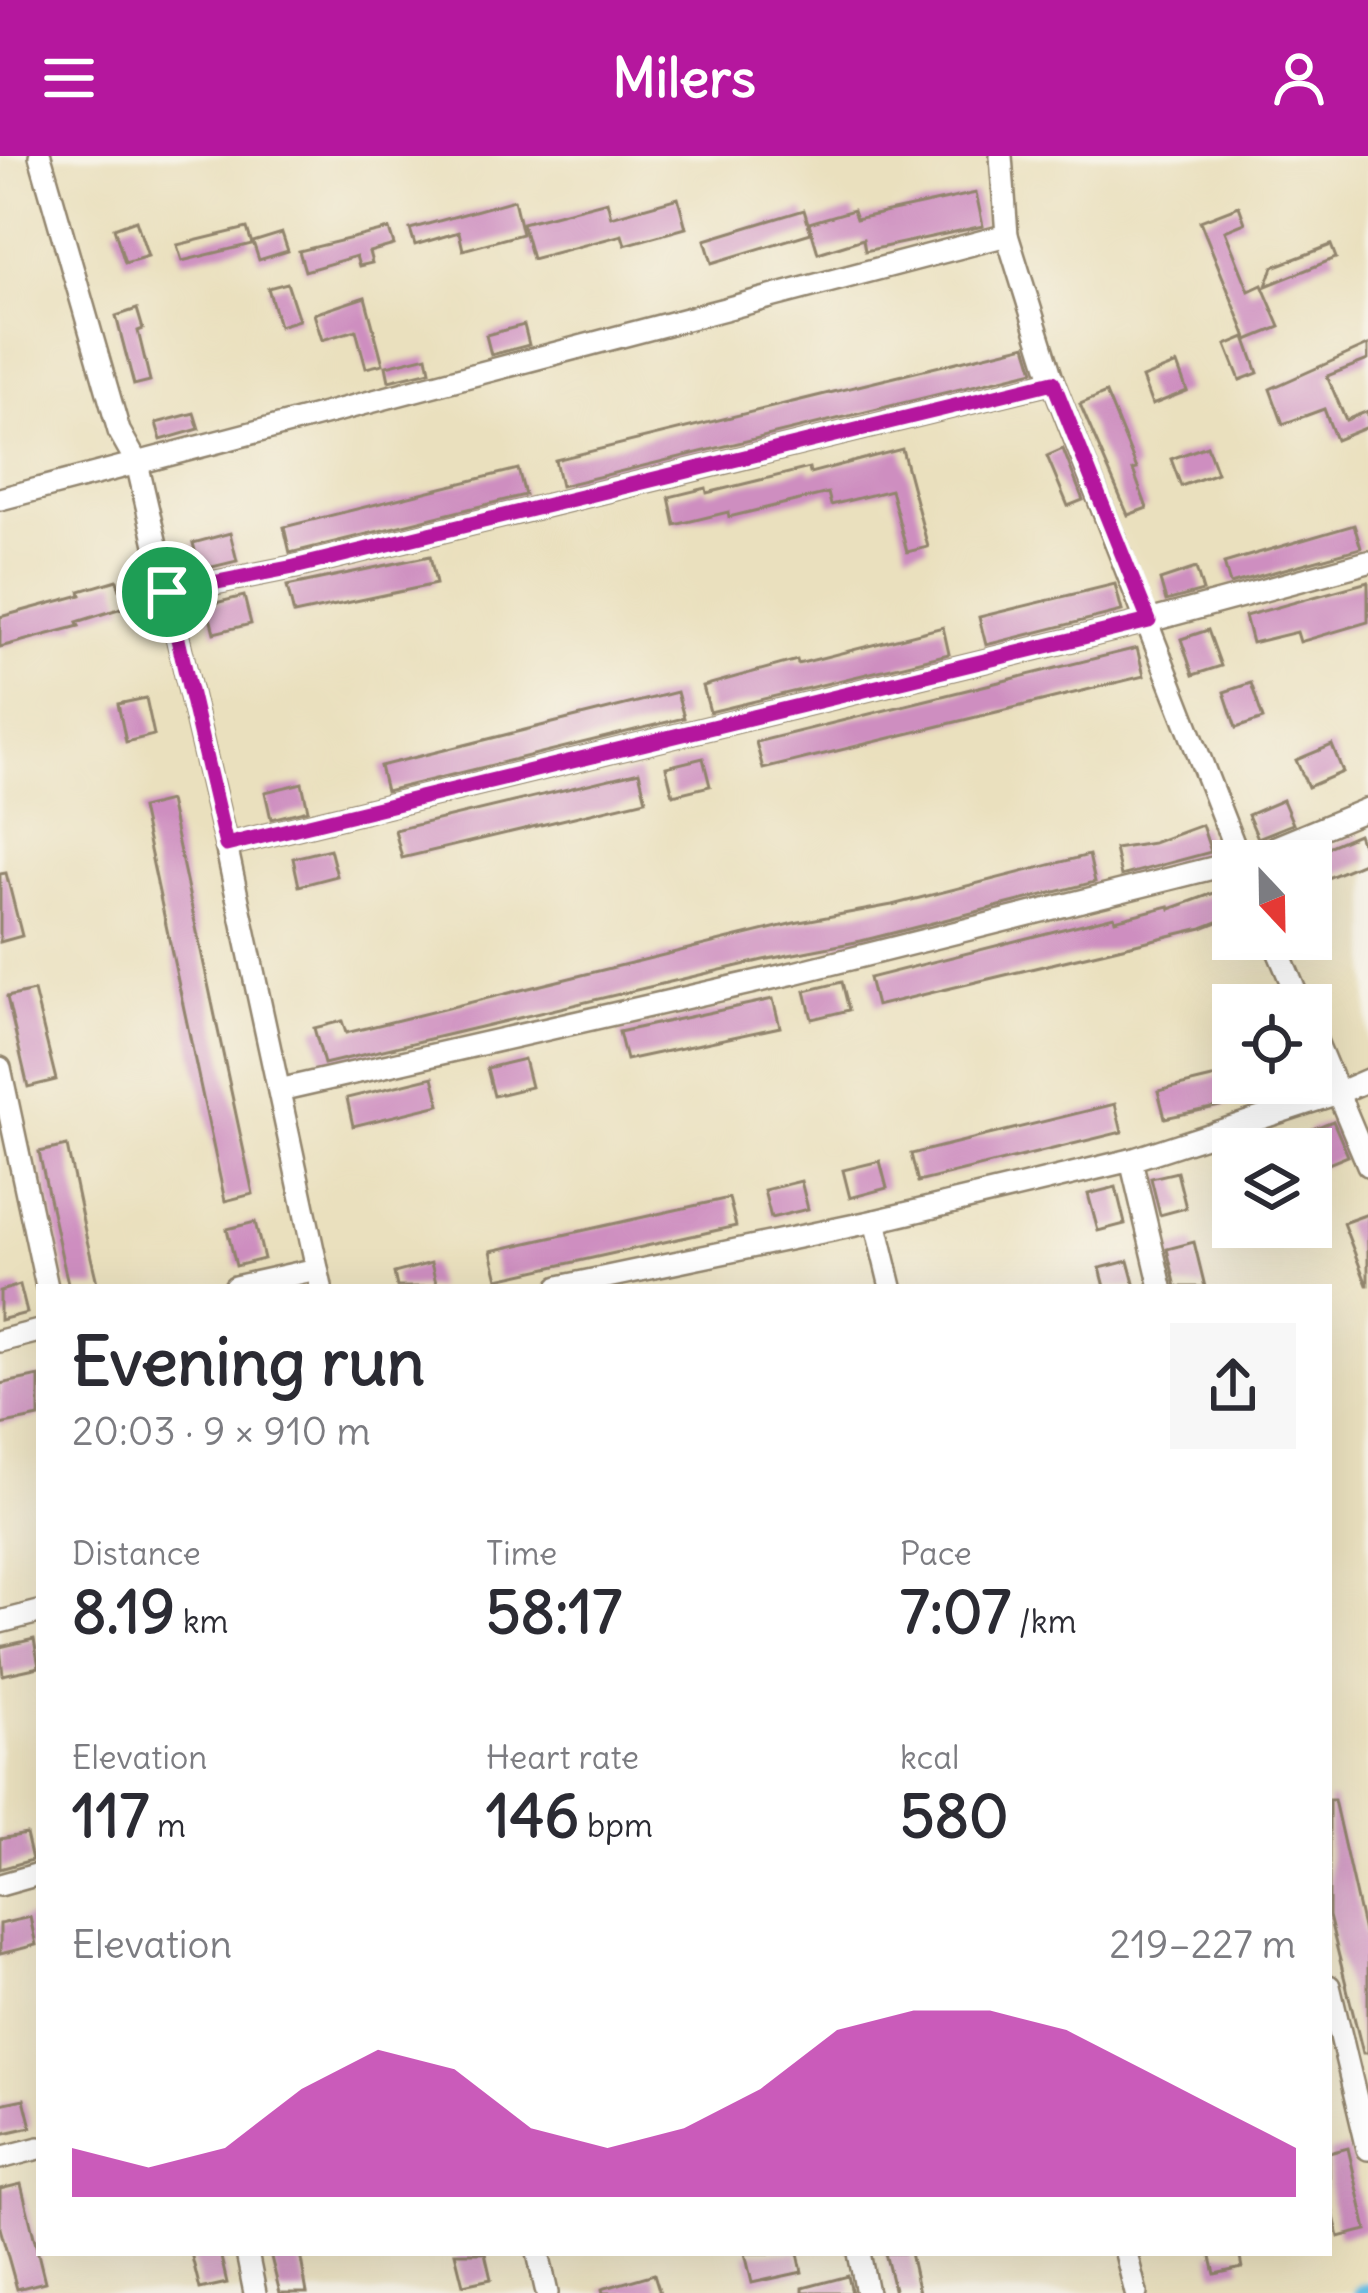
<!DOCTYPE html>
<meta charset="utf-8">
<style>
:root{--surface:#fff;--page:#f7f7f7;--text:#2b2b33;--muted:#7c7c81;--accent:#b5179e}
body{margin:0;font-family:Delius,sans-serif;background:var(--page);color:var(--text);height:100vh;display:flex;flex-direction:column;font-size:45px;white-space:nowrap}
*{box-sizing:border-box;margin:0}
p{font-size:39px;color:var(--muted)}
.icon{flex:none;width:66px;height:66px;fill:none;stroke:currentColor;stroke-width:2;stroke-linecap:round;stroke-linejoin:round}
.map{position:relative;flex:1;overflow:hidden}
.details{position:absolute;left:36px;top:1128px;width:1296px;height:972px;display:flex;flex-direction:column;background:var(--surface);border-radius:0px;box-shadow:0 12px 48px #0002}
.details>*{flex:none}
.needle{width:78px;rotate:158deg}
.fabs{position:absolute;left:1212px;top:684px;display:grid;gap:24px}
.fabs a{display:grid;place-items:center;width:120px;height:120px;border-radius:0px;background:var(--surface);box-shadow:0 12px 48px #0002;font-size:60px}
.pin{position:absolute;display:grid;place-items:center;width:102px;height:102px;color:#fff;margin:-51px;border:6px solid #fff;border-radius:50%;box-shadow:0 3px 12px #0007}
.round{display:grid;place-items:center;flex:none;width:126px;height:126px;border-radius:0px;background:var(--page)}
.headline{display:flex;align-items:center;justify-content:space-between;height:204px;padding:0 36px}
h1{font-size:66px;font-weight:700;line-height:90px}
.figures{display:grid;grid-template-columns:repeat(3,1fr);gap:18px;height:204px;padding:12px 36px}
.figures div{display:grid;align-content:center}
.figures b{font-size:60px;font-weight:700}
.figures small{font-size:33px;font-weight:400}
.figures p{font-size:33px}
.chart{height:336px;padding:24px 36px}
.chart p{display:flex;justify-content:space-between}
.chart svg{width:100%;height:216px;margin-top:12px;fill:var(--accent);opacity:.7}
header{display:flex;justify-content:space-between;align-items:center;height:156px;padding:0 36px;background:var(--accent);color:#fff;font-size:54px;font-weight:700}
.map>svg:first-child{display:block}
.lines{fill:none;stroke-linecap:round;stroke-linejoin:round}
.canal{stroke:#67bee4;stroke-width:18}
.building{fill:#ce8ec0}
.minor-casing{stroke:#92856e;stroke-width:26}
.minor{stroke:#fff;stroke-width:21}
.route-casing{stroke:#fff;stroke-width:24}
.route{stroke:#b5179e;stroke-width:15}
</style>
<header><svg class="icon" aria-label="menu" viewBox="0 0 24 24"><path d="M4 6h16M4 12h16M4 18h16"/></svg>Milers<svg class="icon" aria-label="person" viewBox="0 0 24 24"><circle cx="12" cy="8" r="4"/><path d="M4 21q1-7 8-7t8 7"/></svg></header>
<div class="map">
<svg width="1368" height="2137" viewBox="0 0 1368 2137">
<rect width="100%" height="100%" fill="#f7f3e8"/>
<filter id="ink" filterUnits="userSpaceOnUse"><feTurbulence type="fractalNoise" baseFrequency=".00833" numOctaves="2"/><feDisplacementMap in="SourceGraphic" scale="24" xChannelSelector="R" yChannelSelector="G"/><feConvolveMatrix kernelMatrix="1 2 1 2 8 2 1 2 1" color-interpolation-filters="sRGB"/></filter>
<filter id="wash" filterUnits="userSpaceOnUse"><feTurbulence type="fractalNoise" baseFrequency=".004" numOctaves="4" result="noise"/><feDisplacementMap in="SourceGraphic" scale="48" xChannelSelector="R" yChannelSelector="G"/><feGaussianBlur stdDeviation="2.7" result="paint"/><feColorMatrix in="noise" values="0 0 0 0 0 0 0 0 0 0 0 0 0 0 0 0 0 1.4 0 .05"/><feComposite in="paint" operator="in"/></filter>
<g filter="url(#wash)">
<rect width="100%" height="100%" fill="#eae0be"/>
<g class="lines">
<path class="canal" d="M1363,2137L1368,2136"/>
</g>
<g id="blocks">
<g class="building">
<path d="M976,37L983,70L865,95L863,83L818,97L809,67L853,54L856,63Z"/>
<path d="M678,42L686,72L625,89L622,79L532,103L522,67L607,45L611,61Z"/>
<path d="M514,44L522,78L463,94L459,76L415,89L410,73Z"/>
<path d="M1239,50L1245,67L1225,75L1249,135L1262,129L1280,171L1248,184L1200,65Z"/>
<path d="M804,54L811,77L712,107L705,84Z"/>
<path d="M136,64L148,100L125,107L114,72Z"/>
<path d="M247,72L252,88L182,105L177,89Z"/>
<path d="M389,73L394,89L369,96L372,107L359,110L356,100L305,115L299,95Z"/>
<path d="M282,77L288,95L259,104L253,86Z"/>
<path d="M1331,89L1336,102L1266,130L1273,111Z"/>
<path d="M287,127L299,164L279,170L268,132Z"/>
<path d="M365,141L383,208L366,212L356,174L322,184L314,158Z"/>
<path d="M137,153L143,173L138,175L150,225L134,229L116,160Z"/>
<path d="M524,169L529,189L491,199L486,179Z"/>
<path d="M1245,181L1258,217L1240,224L1226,189Z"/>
<path d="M1026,189L1034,215L561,330L555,304Z"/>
<path d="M1368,189V204L1327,220L1346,264L1368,255V271L1336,284L1324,253L1283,268L1270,233Z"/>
<path d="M427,200L430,215L389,225L386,210Z"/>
<path d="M1177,208L1187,235L1152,249L1142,222Z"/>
<path d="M1106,237L1137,313L1133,314L1147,352L1128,359L1080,248Z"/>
<path d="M194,257L199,273L161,284L156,267Z"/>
<path d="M1207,290L1217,317L1181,330L1171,303Z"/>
<path d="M902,293L928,391L907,396L891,334L831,349L828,337L729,361L728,356L675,369L669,341L706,332L707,337L809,312L810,317Z"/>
<path d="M1063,293L1083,344L1068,350L1047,300Z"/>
<path d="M518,313L525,339L290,397L284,371Z"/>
<path d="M1354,369L1361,392L1230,428L1224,407Z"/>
<path d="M230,377L237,405L200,414L193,387Z"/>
<path d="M430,400L436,428L294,458L287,430Z"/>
<path d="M1196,412L1203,435L1166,445L1160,424Z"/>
<path d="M117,424L125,451L77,466L79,470L0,491V461L81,439L80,435Z"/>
<path d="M1368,426V466L1300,486L1297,476L1252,487L1245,460Z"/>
<path d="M1115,428L1122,455L986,489L979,461Z"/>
<path d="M244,440L251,468L214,477L207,449Z"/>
<path d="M943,471L949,498L710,556L703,530L797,504L798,508Z"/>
<path d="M1208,474L1221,510L1193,519L1181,483Z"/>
<path d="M1137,492L1144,520L763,613L756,586Z"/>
<path d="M1251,527L1263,563L1236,572L1224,536Z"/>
<path d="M677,536L684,562L386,635L380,610Z"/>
<path d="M146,542L154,579L126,586L118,548Z"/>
<path d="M1332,589L1343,616L1308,631L1296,604Z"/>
<path d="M703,602L710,630L673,639L666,611Z"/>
<path d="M639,616L646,644L402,702L395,674Z"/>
<path d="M302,627L308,654L271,663L265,636Z"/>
<path d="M1283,644L1293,668L1258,682L1248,659Z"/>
<path d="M169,645L253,1038L225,1045L141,652Z"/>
<path d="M1202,669L1211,696L1121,720L1115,693L1153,687Z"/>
<path d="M1358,678L1368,705L1311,729V698Z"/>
<path d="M330,693L337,720L299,730L293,702Z"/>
<path d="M1089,699L1095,726L861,785L763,804L324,908L314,872L342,865L346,877L794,767L892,749Z"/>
<path d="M6,717L22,780L0,786V718Z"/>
<path d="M1225,733L1233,760L1202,772L876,850L869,822L1114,760L1115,764L1169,750L1170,753Z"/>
<path d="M842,826L849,854L812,863L805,835Z"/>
<path d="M34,835L56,924L28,931L7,841Z"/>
<path d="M773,843L780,871L626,904L619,876Z"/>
<path d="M524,903L531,931L494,940L487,912Z"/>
<path d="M1233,917V927H1308V931L1165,962L1158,935Z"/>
<path d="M433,921L440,949L353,970L347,942Z"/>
<path d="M1115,948L1122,976L918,1026L911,998Z"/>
<path d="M1333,965L1348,1000L1321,1011L1307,975Z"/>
<path d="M67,990L86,1080L98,1131H69L63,1106L39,996Z"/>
<path d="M880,1005L887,1032L850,1042L843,1014Z"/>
<path d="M1177,1016L1186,1052L1160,1059L1151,1022Z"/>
<path d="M801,1025L808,1053L771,1062L764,1034Z"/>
<path d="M1116,1031L1125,1068L1098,1075L1088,1038Z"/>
<path d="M729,1042L736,1070L498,1123L491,1095Z"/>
<path d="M1368,1058V1129H1367L1343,1067Z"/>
<path d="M255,1066L264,1103L236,1110L227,1073Z"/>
<path d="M1194,1086L1205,1131H1176L1167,1093Z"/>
<path d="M1128,1105L1135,1131H1105L1100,1112Z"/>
<path d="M431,1107L437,1131H397L394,1117Z"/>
<path d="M20,1129L27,1157L0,1164V1135Z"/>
<path d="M39,1220V1261L0,1269V1228Z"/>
<path d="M34,1483L39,1511L3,1519L0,1491Z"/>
<path d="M1329,1644H1334L1368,1794V1897H1363L1329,1760Z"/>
<path d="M26,1678L32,1704L0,1713V1683Z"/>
<path d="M30,1761L36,1789L0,1798V1768Z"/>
<path d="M24,1943L31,1971L0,1978V1948Z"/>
<path d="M1348,1992L1367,2074L1339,2081L1330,2044L1329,1997Z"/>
<path d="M21,2028L45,2126L17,2133L0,2072V2033Z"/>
<path d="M191,2097H220L227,2127L200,2133Z"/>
<path d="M270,2097H300L307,2137H280Z"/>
<path d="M455,2097H485L491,2123L463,2129Z"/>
<path d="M745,2097H798L802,2116L752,2127Z"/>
<path d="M885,2097H910L919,2137H895Z"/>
<path d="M1210,2097H1239L1242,2112L1215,2118Z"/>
<path d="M654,2118L660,2137H603L602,2133Z"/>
<path d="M848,2120L852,2137H803V2132Z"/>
</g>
</g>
</g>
<g filter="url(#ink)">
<use href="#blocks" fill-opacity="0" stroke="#92856e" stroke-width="3"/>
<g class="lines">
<g class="minor-casing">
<g id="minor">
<path d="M40,0L119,275L137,307L226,689L321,1131"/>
<path d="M1001,0L1007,79L1053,226L1240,705"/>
<path d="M0,343L1007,79"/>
<path d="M167,436L294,411L1053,226"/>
<path d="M226,689L1149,465L1368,406"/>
<path d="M1242,705L1368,653"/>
<path d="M1273,783L1301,849"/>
<path d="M1311,873L1368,1009"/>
<path d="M0,912L47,1131"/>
<path d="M279,934L794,817L1233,707"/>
<path d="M1131,1004L1161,1131"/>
<path d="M875,1065L891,1131"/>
<path d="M235,1131L317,1113"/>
<path d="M559,1131L875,1065L1131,1004L1338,937L1368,924"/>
<path d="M0,1185L39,1175"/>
<path d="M0,1466L39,1456"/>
<path d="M0,1729L39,1718"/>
<path d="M1329,1830L1368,1993"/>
<path d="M0,2002L39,1992"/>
<path d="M247,2097L255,2137"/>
<path d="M538,2097L547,2137"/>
<path d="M859,2097L867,2137"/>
<path d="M1126,2097L1136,2137"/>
</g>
</g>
<use href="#minor" class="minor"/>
</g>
</g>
<g class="lines" filter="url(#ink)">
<g class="route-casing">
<path id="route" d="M1053,226L1149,465L226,689L167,436L294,411Z"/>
</g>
<use href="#route" class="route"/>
</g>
</svg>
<div class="fabs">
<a><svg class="needle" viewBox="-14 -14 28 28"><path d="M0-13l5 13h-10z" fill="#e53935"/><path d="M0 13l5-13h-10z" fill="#7c7c81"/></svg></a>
<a><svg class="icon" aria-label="locate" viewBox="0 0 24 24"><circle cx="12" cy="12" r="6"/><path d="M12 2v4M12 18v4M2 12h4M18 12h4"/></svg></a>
<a><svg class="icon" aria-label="layers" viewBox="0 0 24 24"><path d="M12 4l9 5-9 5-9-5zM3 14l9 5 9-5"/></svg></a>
</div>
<div class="pin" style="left:167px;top:436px;background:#1e9e55"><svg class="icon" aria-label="arrive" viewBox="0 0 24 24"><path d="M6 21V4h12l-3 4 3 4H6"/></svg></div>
<section class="details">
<div class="headline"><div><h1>Evening run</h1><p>20:03 · 9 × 910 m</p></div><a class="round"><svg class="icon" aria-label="share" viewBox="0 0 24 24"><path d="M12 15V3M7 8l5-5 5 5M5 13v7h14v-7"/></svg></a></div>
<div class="figures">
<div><p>Distance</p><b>8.19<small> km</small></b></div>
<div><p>Time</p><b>58:17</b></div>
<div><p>Pace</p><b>7:07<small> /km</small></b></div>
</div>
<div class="figures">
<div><p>Elevation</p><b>117<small> m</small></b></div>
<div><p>Heart rate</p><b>146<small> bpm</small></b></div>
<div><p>kcal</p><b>580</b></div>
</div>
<div class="chart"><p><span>Elevation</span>219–227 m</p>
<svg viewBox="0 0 160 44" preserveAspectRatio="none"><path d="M0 44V34L10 38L20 34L30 22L40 14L50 18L60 30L70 34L80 30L90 22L100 10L110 6L120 6L130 10L140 18L150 26L160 34V44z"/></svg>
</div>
</section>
</div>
